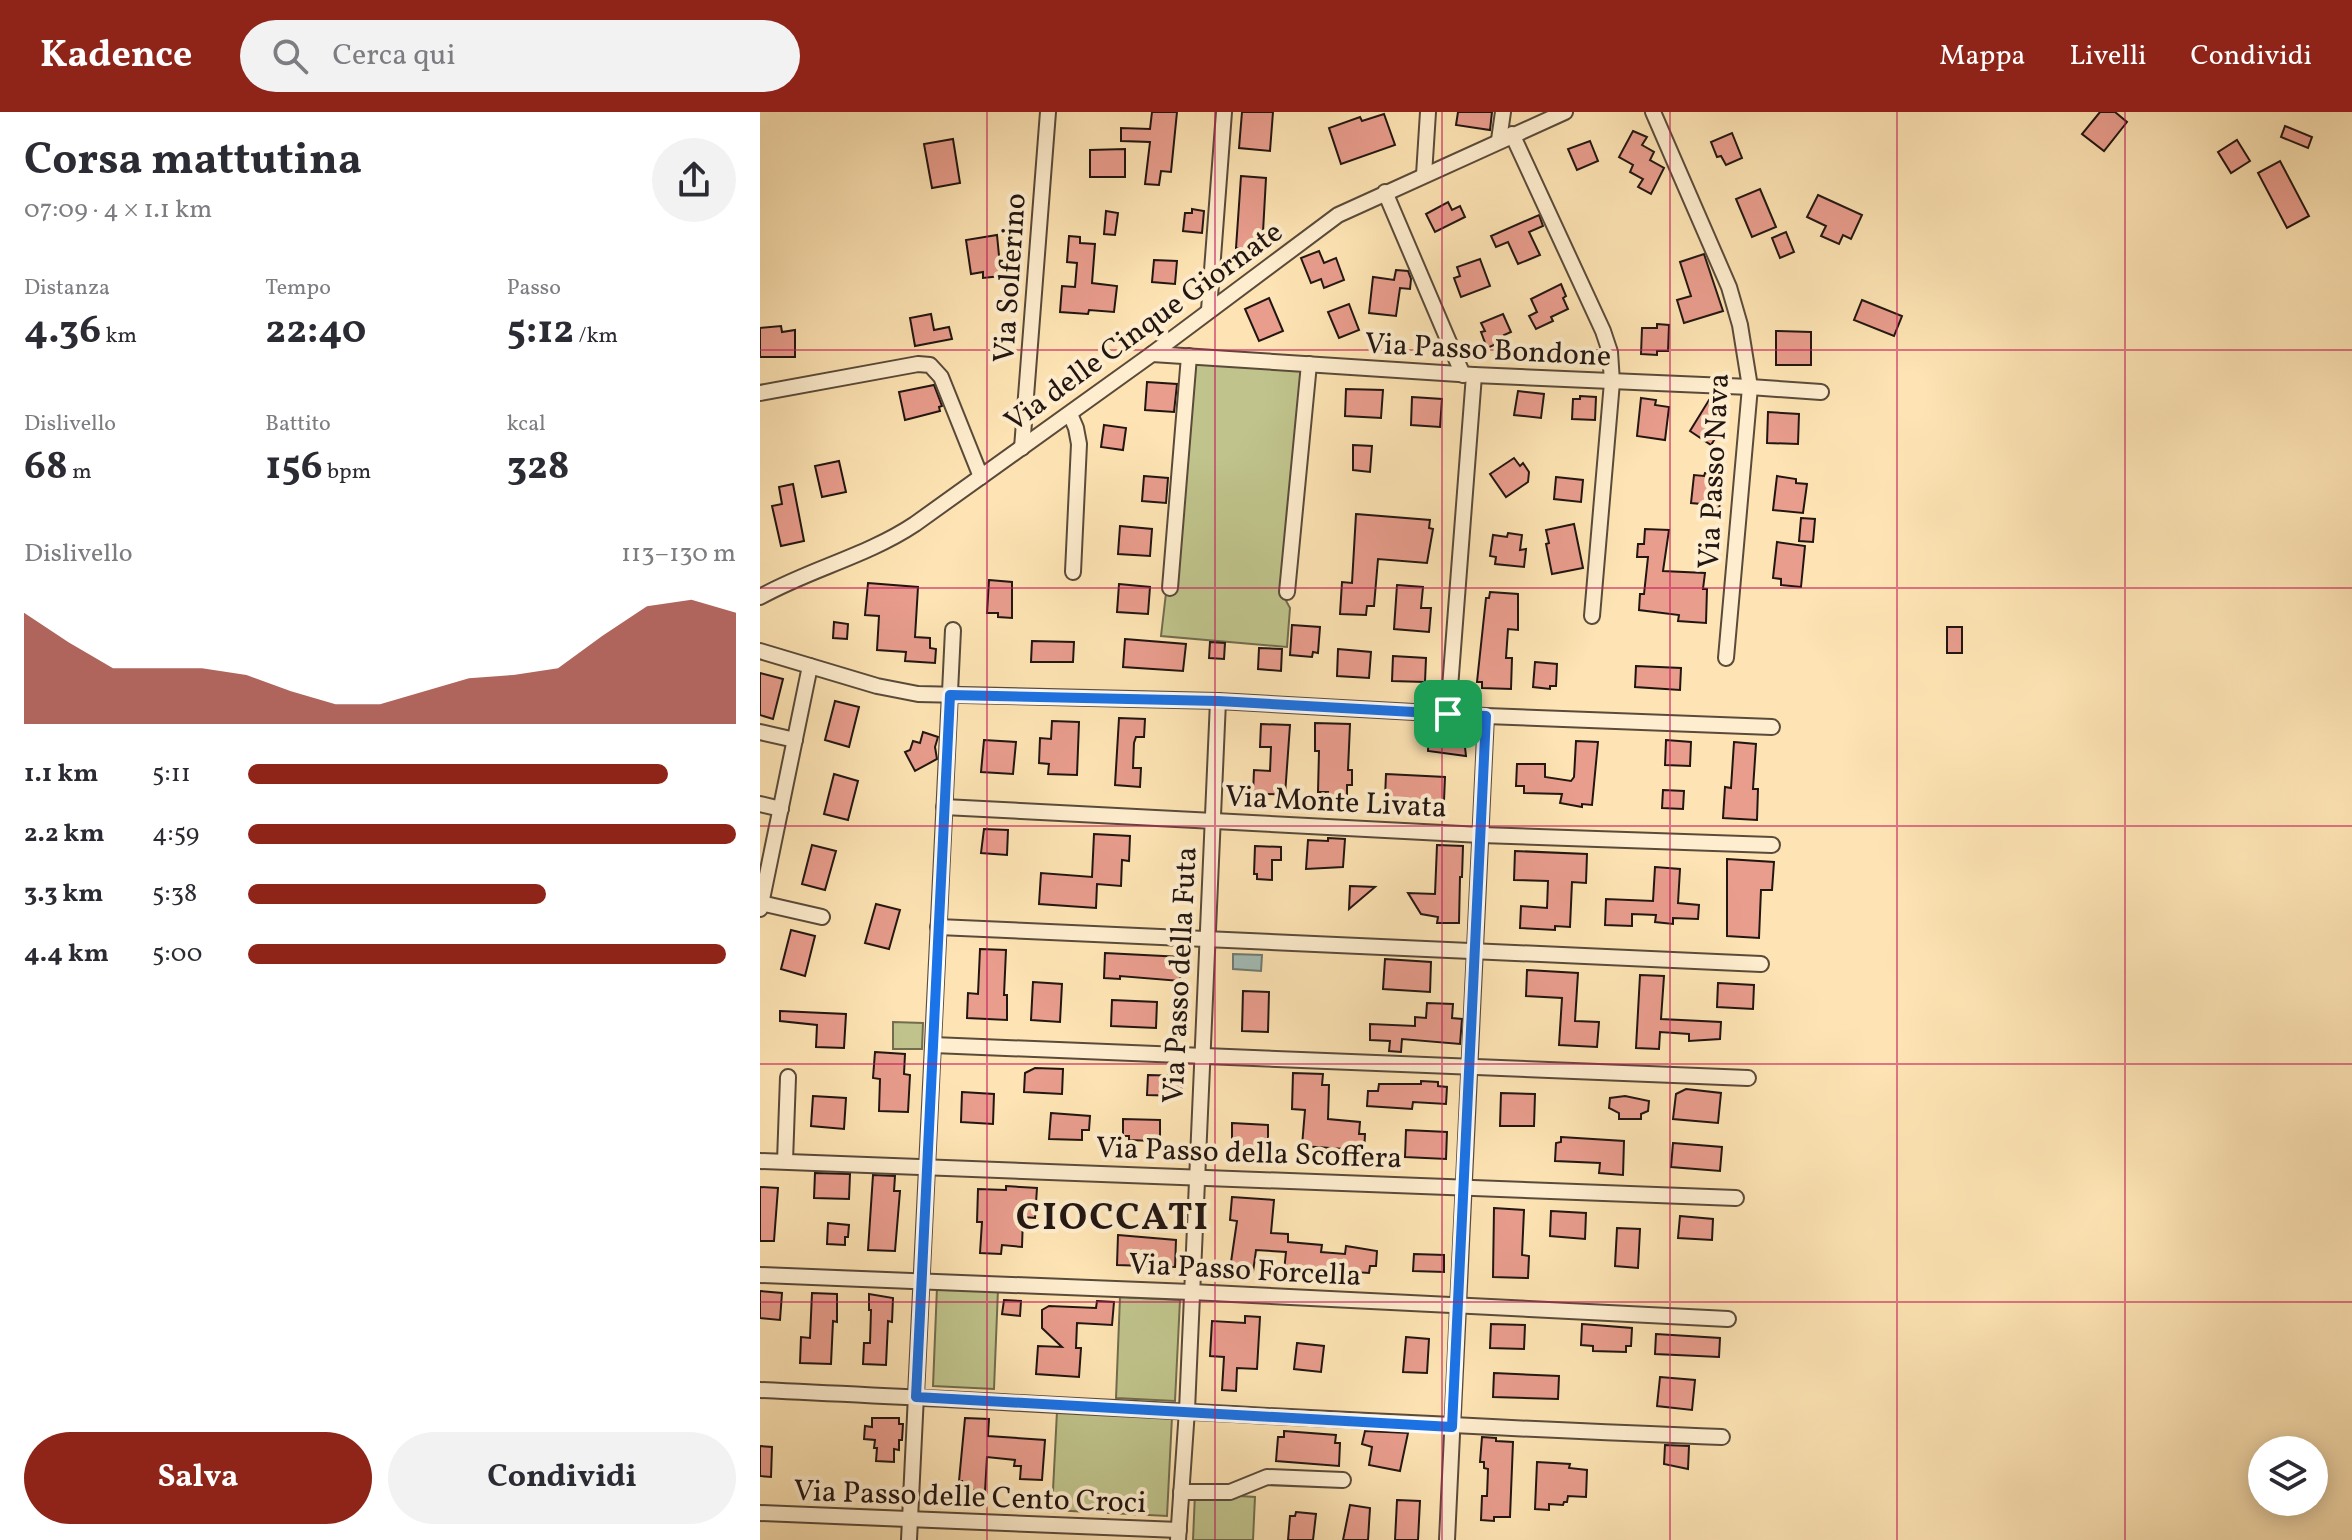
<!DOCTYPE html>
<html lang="it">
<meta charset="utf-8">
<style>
:root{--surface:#fff;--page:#f2f2f3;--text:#2b2b33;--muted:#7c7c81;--accent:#8f2418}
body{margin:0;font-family:Vollkorn,serif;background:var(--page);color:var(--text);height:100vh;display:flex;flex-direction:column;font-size:30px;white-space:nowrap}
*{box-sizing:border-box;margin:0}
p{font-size:26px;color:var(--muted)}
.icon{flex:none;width:44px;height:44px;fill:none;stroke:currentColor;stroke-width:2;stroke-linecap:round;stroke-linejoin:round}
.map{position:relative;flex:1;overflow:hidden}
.panel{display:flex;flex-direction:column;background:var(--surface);width:760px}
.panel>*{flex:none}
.tools{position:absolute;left:1488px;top:1324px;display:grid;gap:16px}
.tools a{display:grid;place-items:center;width:80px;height:80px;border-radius:50%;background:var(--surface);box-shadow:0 4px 20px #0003;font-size:40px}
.pin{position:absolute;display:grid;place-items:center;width:68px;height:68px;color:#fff;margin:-34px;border-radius:16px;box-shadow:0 4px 12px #0006}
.round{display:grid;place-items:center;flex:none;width:84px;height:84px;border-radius:42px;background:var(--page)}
.summary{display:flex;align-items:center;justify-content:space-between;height:136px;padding:0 24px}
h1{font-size:44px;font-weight:700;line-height:60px}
.metrics{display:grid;grid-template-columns:repeat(3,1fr);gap:12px;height:136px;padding:8px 24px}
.metrics div{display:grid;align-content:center}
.metrics b{font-size:40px;font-weight:700}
.metrics small{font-size:22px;font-weight:400}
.metrics p{font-size:22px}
.chart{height:224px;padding:16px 24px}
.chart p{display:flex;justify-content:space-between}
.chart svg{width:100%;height:144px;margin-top:8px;fill:var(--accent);opacity:.7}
.cta{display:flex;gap:16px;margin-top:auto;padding:16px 24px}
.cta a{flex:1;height:92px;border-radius:48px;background:var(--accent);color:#fff;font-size:32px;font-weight:700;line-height:92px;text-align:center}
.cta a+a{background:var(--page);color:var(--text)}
ul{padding:0 24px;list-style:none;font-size:26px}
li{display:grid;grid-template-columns:128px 96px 1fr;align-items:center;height:60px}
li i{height:20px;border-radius:10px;background:var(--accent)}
header{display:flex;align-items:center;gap:48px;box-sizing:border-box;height:112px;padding:0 40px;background:var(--accent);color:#fff}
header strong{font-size:38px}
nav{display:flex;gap:44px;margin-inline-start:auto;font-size:28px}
.search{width:560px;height:72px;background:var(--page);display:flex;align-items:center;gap:20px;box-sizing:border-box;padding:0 28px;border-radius:44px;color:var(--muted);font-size:30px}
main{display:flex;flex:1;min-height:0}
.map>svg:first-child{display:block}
.green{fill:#c0c48c;stroke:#716d4f;stroke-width:2}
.water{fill:#a2bdb6;stroke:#6f7a74;stroke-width:2}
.building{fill:#e99d8d;stroke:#221612;stroke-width:2}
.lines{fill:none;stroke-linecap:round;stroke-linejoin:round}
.minor-casing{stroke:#594a3a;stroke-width:18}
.minor{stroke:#feedce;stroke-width:14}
.route-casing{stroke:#fff;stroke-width:16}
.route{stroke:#1a73e8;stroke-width:10}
.grid{fill:none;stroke:#c2185b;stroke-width:2;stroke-opacity:0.55}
.labels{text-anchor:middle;stroke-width:8;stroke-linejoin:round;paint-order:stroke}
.street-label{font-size:30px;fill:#221612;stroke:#feedce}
.district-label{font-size:38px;font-weight:bold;letter-spacing:2px;fill:#221612;stroke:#feedce}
</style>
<header>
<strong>Kadence</strong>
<div class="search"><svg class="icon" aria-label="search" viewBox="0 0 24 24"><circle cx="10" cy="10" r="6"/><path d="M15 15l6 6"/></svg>Cerca qui</div>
<nav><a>Mappa</a><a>Livelli</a><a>Condividi</a></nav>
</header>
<main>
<section class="panel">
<div class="summary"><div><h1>Corsa mattutina</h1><p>07:09 · 4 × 1.1 km</p></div><a class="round"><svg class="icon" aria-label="share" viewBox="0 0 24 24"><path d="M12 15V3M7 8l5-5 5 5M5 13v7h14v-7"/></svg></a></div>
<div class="metrics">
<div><p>Distanza</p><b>4.36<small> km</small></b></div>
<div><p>Tempo</p><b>22:40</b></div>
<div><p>Passo</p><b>5:12<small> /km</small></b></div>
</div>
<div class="metrics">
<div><p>Dislivello</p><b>68<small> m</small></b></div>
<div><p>Battito</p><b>156<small> bpm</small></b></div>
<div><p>kcal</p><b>328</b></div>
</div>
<div class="chart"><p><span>Dislivello</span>113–130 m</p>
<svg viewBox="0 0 160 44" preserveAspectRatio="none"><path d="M0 44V10L10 19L20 27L30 27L40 27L50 29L60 34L70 38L80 38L90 34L100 30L110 29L120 27L130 17L140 8L150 6L160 10V44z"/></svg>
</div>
<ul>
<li><b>1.1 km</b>5:11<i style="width:86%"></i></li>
<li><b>2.2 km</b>4:59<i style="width:100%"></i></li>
<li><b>3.3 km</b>5:38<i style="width:61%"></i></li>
<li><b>4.4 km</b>5:00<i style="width:98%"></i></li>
</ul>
<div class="cta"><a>Salva</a><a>Condividi</a></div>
</section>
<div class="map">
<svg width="1592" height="1428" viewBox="0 0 1592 1428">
<rect width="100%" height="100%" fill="#fee4b4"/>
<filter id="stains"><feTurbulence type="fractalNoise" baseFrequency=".0025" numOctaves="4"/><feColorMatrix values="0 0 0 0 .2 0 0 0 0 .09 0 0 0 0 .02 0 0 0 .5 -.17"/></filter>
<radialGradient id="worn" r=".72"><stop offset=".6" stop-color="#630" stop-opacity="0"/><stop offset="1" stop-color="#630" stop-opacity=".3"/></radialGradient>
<g class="green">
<path d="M436,249L543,254L524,485L530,496L527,535L401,524L406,481H414Z"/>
<path d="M133,910L163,911L162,937H133Z"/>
<path d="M177,1175L238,1177L234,1277L173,1274Z"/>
<path d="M360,1185L420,1188L415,1289L356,1286Z"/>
<path d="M297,1299L412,1305L407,1404L292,1398Z"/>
<path d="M435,1381L495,1385L493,1428H433Z"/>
</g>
<path class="water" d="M473,842L502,843L501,859L473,857Z"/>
<g class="building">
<path d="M392,0H417L411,60L401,59L399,73L385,72L390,30L361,29V16L390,17Z"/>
<path d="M482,0H513L510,39L479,36Z"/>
<path d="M698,0H732L730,18L696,13Z"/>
<path d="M1340,0H1355L1367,10L1344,39L1322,22Z"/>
<path d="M624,2L635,33L581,52L569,16L600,5L602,9Z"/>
<path d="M1525,14L1552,25L1548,36L1521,25Z"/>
<path d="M873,19L887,25L882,33L894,40L890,48L904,56L891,82L878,75L883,67L870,60L873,53L859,45Z"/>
<path d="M972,21L982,46L966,53L961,44L957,45L951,30Z"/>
<path d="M193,27L200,71L172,76L164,32Z"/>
<path d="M1477,28L1490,49L1471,61L1458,40Z"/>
<path d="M830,29L838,49L817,58L808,37Z"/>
<path d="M365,37V65H330V38Z"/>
<path d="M1520,49L1549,104L1527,116L1498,61Z"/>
<path d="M481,64L506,66L502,138L476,136Z"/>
<path d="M1000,77L1016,115L992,125L976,87Z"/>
<path d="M1058,83L1102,103L1091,127L1083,123L1079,132L1061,124L1066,114L1047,105Z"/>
<path d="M688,90L692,98L700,94L705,105L675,120L666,102Z"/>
<path d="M432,97L444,99L442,121L423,119L425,101H432Z"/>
<path d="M346,99L358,101L355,123L344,122Z"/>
<path d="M779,103L783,114L769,120L780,143L758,152L748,130L736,135L731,124Z"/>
<path d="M1026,120L1034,140L1020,146L1012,126Z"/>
<path d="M237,123L241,164L223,166V160L211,162L206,128Z"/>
<path d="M309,124L320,125V131L335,132L332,171L357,174L354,200L329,198L328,202L300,200L302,174L315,175L317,151L307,150Z"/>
<path d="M559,139L564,151L576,146L584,168L564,176L561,167L551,171L541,146Z"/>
<path d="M944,142L963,199L924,211L917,188L931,184L920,150Z"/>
<path d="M720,147L730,174L701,185L694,166L700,164L697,155Z"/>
<path d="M394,148L417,149L415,172L392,170Z"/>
<path d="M636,158L648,159L651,167L650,177L640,176L636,204L609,201L613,165L634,168Z"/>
<path d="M801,172L806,184L803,186L808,197L791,205L793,209L776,217L769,204L777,200L771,187Z"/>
<path d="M509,186L523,219L499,229L485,197Z"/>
<path d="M1102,188L1142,204L1134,224L1094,208Z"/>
<path d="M589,192L599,218L579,226L568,200Z"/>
<path d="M171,202L174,218L189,215L192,227L155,234L150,206Z"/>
<path d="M743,202L751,220L744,223L746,228L727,236L721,220L725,219L721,211Z"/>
<path d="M897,212L909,213L908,239H897V243L881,242L882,216H897Z"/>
<path d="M21,214L22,220L35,218V245H0V216Z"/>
<path d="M1016,219L1051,220V253H1016Z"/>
<path d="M387,270L417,272L414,300L385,298Z"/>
<path d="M174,273L182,294L179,295L180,299L145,308L139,280Z"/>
<path d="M586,277L623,278L621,306L585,304Z"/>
<path d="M758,279L784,282L781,306L754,303Z"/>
<path d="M820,284L836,285L835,308L812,307L813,287H820Z"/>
<path d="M652,285L682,287L680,315L651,313Z"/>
<path d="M881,286L896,288L895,293L909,295L905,328L877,324Z"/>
<path d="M949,288L964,297L961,302L964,304L961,310L964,312L951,333L930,319Z"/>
<path d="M1008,300L1039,302L1038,332L1007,331Z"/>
<path d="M344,313L366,316L363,338L341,335Z"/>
<path d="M593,333L612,334L610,360L593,358Z"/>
<path d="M754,346L760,354L763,351L769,360L768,370L746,385L730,362Z"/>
<path d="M79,349L86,380L62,385L55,354Z"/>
<path d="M945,361L962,363L959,399L940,397L941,392L931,391L934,363L944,364Z"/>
<path d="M384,364L408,366L406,391L382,389Z"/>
<path d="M1017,364L1036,367V371L1047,372L1043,401L1013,398Z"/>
<path d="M796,365L823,368L821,390L794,387Z"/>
<path d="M33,372L44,429L21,434L12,394L22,392L19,375Z"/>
<path d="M596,402L670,408L669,416L673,417L667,451L618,447L614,494H607L606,503L580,502L582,470L592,471Z"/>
<path d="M1041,406L1055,407L1053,430L1039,429Z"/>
<path d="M814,412L823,456L792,462L786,432L789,431L786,418Z"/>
<path d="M360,414L392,417L390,444L358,442Z"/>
<path d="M885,417L909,418L903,459L945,461L943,477H947L946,511L918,509L919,503L879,498L880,482H884L888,445H877L878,432H884Z"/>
<path d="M748,421L762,423L760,438L766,437L764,455L735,452L736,445L730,444L733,423L747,425Z"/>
<path d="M1017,430L1045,434L1041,475L1021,473V467L1013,466Z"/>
<path d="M229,468L252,470V506L238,505V501H227Z"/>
<path d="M108,471L158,475L155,525L170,526V536L176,537L175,551L145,549L146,540L117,538L119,504L105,503Z"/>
<path d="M359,472L390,475L388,502L357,500Z"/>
<path d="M637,473L663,475L661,496H671L669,520L634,517Z"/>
<path d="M730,480L758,482V518L748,517L746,546H752L751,577L722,576V570H717L726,486H729Z"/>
<path d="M74,510L88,512L87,527L73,526Z"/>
<path d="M532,513L560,515L558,541L553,540L552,545L530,543Z"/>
<rect x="1187" y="515" width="15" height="26"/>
<path d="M365,527L426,532L423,559L363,555Z"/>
<path d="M272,529L314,530L313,550H271Z"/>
<path d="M450,530L465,531L464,547L449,546Z"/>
<path d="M499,536L522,537L521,559L498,557Z"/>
<path d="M578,537L611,540L609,566L577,564Z"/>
<path d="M633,544L666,546L665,570L632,569Z"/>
<path d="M775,550L797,552L796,574H790V577L773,575Z"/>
<path d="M876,554L921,556L920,578L875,575Z"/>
<path d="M0,561L23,567L13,607L0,603Z"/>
<path d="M75,589L99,595L89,635L65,628Z"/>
<path d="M359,606L385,607L384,625H376L374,631L373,656H381L380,675L355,673Z"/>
<path d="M292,609L319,610L317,663L288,662L289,652L279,651L280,626L291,627Z"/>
<path d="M555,611L590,612L588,658H592V673H587V685H568V680H558L559,639H555Z"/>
<path d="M501,612L530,613L525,683L493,681L494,658L510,659L511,635H500Z"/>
<path d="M669,616L703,618L706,644L668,639Z"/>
<path d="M163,620L178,625L175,635L177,647L155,659L145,640L150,638L153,629L160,631Z"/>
<path d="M224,628L256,630L253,662L221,660Z"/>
<path d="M906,628L931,630L930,654L905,653Z"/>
<path d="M816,629L838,630L832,693L822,692V695L800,691L802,682L764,681V674H756L757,652H785V665L811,669L814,665Z"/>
<path d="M974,630L996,632L993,677H998L997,708L963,706L965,675L971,676Z"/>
<path d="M74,662L98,669L88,708L64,702Z"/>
<path d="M626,662L685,665L684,689L625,686Z"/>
<path d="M903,678L924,679L923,697L902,696Z"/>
<path d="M224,717L248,718L247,743L221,741Z"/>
<path d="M334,722L370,724L369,749L362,748L361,774L337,772L336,796L279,792L281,761L332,765Z"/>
<path d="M568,726L585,727L583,755L546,757L548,728L568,729Z"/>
<path d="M52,733L76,739L65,778L42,772Z"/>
<path d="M677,733L703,734L702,765H700L699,811H677L678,805L661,802L648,781L675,782Z"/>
<path d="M495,734L521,735V748H512V768L497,767V762H494Z"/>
<path d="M755,739L827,742L826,771L812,770L810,815L795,814V818L760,816L761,794L787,796L788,769L754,768Z"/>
<path d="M967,747L1014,750L1012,778H1001L999,826L967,824Z"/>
<path d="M895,755L920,757L918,791L939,793L938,807L913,806V812L895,810L896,803L872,802V814L845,813L846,787L893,789Z"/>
<path d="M590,774L615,775L589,797Z"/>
<path d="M116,792L140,798L129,837L105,831Z"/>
<path d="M31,818L55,824L45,864L21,857Z"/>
<path d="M220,837L246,838L244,883H247V908L207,906L208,881L218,882Z"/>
<path d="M345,841L422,845L420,869L360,864V867L344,866Z"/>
<path d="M625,847L671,850L670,880L623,877Z"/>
<path d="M767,858L818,861L815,909L839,910L837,935L799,933L802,886L766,884Z"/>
<path d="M880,863L904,864L901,907L961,910L960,927L929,929V922L900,920L899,937L876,936Z"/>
<path d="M273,870L302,872L300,910L271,908Z"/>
<path d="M958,871L994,873L993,897L957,895Z"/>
<path d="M483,879L509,880L508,920L482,919Z"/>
<path d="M352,888L397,890L396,916L351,914Z"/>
<path d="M667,891L693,892L692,906L702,907L700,932L642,927L641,940L629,939L630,929L610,928V912L655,914V905L666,906Z"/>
<path d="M20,899L86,902L84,936L56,935L57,913L20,909Z"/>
<path d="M115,940L145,942L144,962L150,963L148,1000L119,999L120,967L113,966Z"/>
<path d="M275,956L303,957L302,982L264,980L265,961Z"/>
<path d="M533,961L563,962L562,973H569L568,1007L600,1010L599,1022H605L604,1042L584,1040V1037L542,1034L545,998L532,997Z"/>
<path d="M388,963L422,964L421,984L387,983Z"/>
<path d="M661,969L678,970V974L687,975L686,992L653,990L652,997L607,994L608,979H618L619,972H661Z"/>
<path d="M926,977L961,981L958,1011L913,1007L916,982Z"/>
<path d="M202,980L234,982L233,1012L201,1010Z"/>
<path d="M741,981L775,982L774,1014H740Z"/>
<path d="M53,984L86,986L84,1017L51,1014Z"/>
<path d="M865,984L889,989L888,999L881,1002V1007H859V1001L849,996L850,986Z"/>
<path d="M291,1001L330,1004L329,1018H322V1028L289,1027Z"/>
<path d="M363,1007L400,1008V1025H394V1029L369,1028V1024H363Z"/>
<path d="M472,1011L508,1013V1036L472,1034Z"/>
<path d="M646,1018L687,1020L686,1047L645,1045Z"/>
<path d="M801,1025L864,1029L863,1063L839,1061L840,1051L795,1049L796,1031L801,1030Z"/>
<path d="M913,1031L962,1035L960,1059L911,1055Z"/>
<path d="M55,1061L90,1062L89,1087L54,1086Z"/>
<path d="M113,1063L135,1064L134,1079H140L135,1139L108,1138Z"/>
<path d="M246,1074L277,1076L275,1106L263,1105L262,1135L242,1133L241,1142L220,1141L222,1110H217L218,1077L246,1078Z"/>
<path d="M0,1075L18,1076L14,1129H0Z"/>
<path d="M472,1085L514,1088L511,1121L528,1122V1130L562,1133L561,1140L585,1142L586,1134L617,1139L616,1154H610L609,1161L565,1158L564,1163L524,1159L526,1140L496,1138L493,1160L470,1157L477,1109L470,1108Z"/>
<path d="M734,1096L764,1098L762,1143L769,1144L768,1166L733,1165Z"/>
<path d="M791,1099L826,1101L825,1127L790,1124Z"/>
<path d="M920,1104L953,1107L952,1128L918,1126Z"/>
<path d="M68,1111L89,1113L88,1125H85V1133L67,1132Z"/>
<path d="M857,1116L880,1117L878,1156L855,1154Z"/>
<path d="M358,1123L416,1128L415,1155L357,1153Z"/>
<path d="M654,1142L684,1143V1160L653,1159Z"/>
<path d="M0,1179L22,1181L20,1208L0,1206Z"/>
<path d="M52,1181L77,1182V1210L73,1209L71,1252L40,1251L41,1225L50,1226Z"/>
<path d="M109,1182L133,1186L132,1210L128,1209L126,1253L103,1252L104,1231H110L111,1198H109Z"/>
<path d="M244,1188L261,1189L260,1204L242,1202Z"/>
<path d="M337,1189L354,1190L352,1213L317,1211L316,1236H321L319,1265L276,1262L278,1234L302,1235L282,1216V1198L289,1194L336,1196Z"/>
<path d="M485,1204L500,1205L497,1257L477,1256L476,1279L462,1278L464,1245L450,1244L452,1209L485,1211Z"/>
<path d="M731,1212L765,1213L764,1237L730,1236Z"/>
<path d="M822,1212L872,1216L871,1234H866V1240L833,1239V1234L821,1233Z"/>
<path d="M896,1222L960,1226L959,1245L895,1242Z"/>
<path d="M646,1225L669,1227L667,1261L643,1260Z"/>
<path d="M537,1231L564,1234L561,1260L534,1257Z"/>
<path d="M734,1261L799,1264L798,1287L733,1285Z"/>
<path d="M900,1265L935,1268L932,1298L897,1294Z"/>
<path d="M112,1306H139V1312H143L142,1328H139V1338L134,1337V1350L116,1349L117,1336H114L115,1328L104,1327L105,1314L112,1315Z"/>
<path d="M205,1306L229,1307L228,1324L285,1328L282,1368L260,1367L261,1354H254L255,1348L227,1345L225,1379L201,1378L202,1369H199Z"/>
<path d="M524,1319L576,1323L575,1331H580L579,1354L516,1349L518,1325H524Z"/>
<path d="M605,1319L648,1321L640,1359L609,1353L612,1335L602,1332Z"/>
<path d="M722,1325L736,1326V1329L753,1330L750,1405H734V1409L721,1408L722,1384H727L728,1357L724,1356V1350H720Z"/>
<path d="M905,1333L929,1334L928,1357L904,1352Z"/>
<path d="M0,1334L12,1335L11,1365L0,1364Z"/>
<path d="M777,1350L810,1352L809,1356L827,1358L826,1385L808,1384L807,1390H804L803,1393L789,1392V1398L775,1397Z"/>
<path d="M637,1388L660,1389L658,1428H635Z"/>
<path d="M590,1393L610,1396L608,1428H583Z"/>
<path d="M536,1400L556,1402L553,1428H528L530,1404H535Z"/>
</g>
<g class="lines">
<g class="minor-casing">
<g id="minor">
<path d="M893,0L969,175L980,213L990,275L966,546"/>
<path d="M752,22L843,219L850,240L852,270L832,504"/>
<path d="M739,28L743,0"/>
<path d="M664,63L668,0"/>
<path d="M625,80L703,263"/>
<path d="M449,198L464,0"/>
<path d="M392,242L714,263L990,275L1061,280"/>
<path d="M0,281L158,252L170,253L181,265L221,365"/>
<path d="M310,302L316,316L319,332L313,460"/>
<path d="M262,336L288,0"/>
<path d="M410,476L429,244"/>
<path d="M527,480L549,252"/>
<path d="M0,485C50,457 107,444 155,412L392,242L578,103L805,0"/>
<path d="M0,539L117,574L158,582L458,589L726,604L1012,615"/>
<path d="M688,602L714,263"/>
<path d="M0,620L35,628"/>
<path d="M0,692L21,697"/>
<path d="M184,695L721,723L1012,733"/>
<path d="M1,791L62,805"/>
<path d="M0,797L50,554"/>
<path d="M178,815L1001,852"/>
<path d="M173,933L988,966"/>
<path d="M0,1049L976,1086"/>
<path d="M25,1049L28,965"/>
<path d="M0,1163L431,1180L968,1207"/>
<path d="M0,1278C321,1293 641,1313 962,1325"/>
<path d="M421,1380H470L507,1365L583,1368"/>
<path d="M0,1401L419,1418"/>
<path d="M149,1428L193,518"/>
<path d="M418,1428L427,1298L458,589"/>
<path d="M687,1428L726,604"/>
</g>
</g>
<use href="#minor" class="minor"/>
</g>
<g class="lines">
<g class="route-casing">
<path id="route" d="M190,583L458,589L726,604L692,1315L156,1285Z"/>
</g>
<use href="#route" class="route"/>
</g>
<path class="grid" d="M227,0V1428M455,0V1428M682,0V1428M910,0V1428M1137,0V1428M1365,0V1428M0,238H1592M0,476H1592M0,714H1592M0,952H1592M0,1190H1592"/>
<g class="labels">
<g class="street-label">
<text transform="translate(249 166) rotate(-86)" y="10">Via Solferino</text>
<text transform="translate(383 214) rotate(-36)" y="10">Via delle Cinque Giornate</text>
<text transform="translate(728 237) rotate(3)" y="10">Via Passo Bondone</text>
<text transform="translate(953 359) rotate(-87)" y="10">Via Passo Nava</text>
<text transform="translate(576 689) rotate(3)" y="10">Via Monte Livata</text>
<text transform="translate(419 863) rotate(-87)" y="10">Via Passo della Futa</text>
<text transform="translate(489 1040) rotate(2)" y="10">Via Passo della Scoffera</text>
<text transform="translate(485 1157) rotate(3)" y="10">Via Passo Forcella</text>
<text transform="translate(210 1384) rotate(2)" y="10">Via Passo delle Cento Croci</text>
</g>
<g class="district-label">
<text x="353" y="1117">CIOCCATI</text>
</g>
</g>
<rect width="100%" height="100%" filter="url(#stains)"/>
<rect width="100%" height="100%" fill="url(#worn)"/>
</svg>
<div class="tools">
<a><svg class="icon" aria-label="layers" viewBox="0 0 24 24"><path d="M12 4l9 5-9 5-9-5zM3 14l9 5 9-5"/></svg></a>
</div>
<div class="pin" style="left:688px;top:602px;background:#1e9e55"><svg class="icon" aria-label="arrive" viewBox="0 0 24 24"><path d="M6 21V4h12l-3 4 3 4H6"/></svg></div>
</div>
</main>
